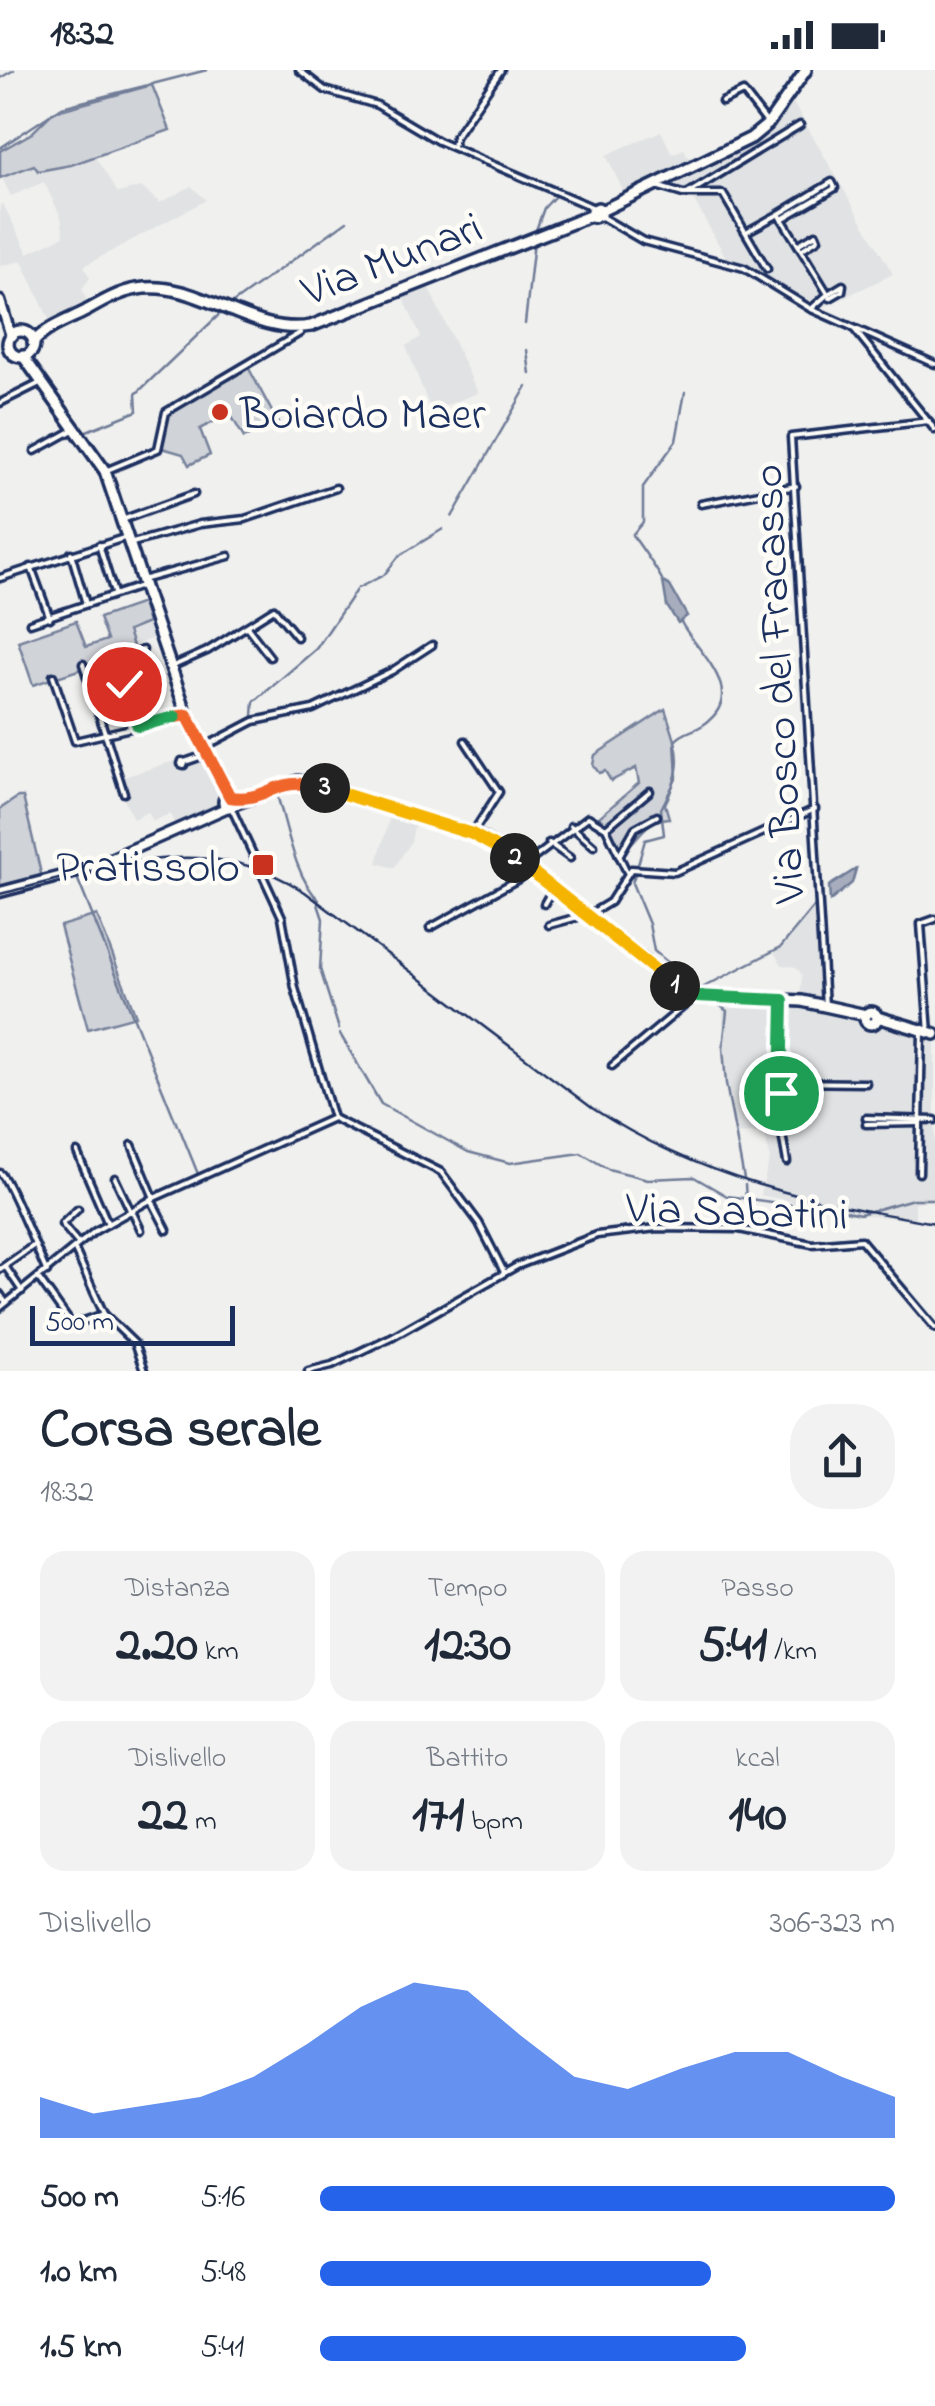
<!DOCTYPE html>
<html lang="it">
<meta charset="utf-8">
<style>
:root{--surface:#fff;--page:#f2f2f3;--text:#1f2937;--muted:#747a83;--accent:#2563eb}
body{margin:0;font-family:"Indie Flower",sans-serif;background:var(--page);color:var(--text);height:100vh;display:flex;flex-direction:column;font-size:38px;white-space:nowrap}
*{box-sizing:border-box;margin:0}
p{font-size:32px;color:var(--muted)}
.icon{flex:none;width:55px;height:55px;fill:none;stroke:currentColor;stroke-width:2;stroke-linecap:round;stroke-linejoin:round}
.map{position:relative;height:1301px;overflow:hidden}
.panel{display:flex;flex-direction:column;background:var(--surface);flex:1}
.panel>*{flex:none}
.scale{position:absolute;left:30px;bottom:25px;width:205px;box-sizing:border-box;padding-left:10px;border:5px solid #1b2f5e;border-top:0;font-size:28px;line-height:35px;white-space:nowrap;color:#1b2f5e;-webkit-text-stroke:8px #fdfcf7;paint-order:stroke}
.pin{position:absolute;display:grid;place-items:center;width:85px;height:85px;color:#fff;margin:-42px;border:5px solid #fff;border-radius:50%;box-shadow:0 2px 10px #0007}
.km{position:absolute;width:50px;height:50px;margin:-25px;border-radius:50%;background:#222;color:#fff;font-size:28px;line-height:50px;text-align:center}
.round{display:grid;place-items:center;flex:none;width:105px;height:105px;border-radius:40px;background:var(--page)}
.headline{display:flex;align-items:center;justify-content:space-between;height:170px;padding:0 40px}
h1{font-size:55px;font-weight:700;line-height:75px}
.metrics{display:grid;grid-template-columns:repeat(3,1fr);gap:15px;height:170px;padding:10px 40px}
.metrics div{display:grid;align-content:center;border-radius:25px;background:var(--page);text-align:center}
.metrics b{font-size:50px;font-weight:700}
.metrics small{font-size:28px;font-weight:400}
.metrics p{font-size:28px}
.chart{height:280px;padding:20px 40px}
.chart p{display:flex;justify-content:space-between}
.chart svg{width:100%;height:180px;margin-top:10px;fill:var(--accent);opacity:.7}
ul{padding:0 40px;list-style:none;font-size:32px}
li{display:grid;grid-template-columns:160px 120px 1fr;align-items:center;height:75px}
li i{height:25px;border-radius:12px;background:var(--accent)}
.status{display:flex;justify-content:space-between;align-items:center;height:70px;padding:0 50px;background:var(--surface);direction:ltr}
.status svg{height:28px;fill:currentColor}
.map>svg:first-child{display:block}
.built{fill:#e0e2e3}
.green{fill:#d0d3d8;stroke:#76819b;stroke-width:2.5}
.water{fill:#a7adbd;stroke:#6f7b97;stroke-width:2.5}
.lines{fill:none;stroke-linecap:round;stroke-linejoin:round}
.stream{stroke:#6f7b97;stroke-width:2.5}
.minor-casing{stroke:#1b2f5e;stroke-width:11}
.secondary-casing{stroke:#1b2f5e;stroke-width:15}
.primary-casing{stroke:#1b2f5e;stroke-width:16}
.minor{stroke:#fdfcf7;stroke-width:4}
.secondary{stroke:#fdfcf7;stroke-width:8}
.primary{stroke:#fdfcf7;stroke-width:9}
.rail{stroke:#1b2f5e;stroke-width:2.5}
.split-1-casing{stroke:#fff;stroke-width:20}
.split-2-casing{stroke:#fff;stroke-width:20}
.split-3-casing{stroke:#fff;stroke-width:20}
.split-4-casing{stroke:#fff;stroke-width:20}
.split-5-casing{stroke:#fff;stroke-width:20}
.split-1{stroke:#22a559;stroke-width:12}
.split-2{stroke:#f5b400;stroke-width:12}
.split-3{stroke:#f5b400;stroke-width:12}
.split-4{stroke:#f0652b;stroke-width:12}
.split-5{stroke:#22a559;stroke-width:12}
.poi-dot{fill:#c8321e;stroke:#fdfcf7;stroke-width:4}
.labels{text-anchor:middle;stroke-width:9;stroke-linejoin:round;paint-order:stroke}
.street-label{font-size:45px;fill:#1b2f5e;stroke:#fdfcf7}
.poi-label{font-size:45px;fill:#1b2f5e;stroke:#fdfcf7;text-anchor:start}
</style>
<div class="status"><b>18:32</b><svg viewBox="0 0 49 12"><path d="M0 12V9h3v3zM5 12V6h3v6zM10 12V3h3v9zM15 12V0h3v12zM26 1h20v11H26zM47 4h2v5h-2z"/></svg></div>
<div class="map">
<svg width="935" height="1301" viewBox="0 0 935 1301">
<rect width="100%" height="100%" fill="#f0f0ee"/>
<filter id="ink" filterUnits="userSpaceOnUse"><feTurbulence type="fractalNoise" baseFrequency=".01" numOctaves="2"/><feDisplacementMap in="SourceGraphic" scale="20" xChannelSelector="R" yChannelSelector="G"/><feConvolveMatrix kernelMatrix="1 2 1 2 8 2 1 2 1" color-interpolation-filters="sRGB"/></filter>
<g filter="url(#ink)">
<g class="built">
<path d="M788,24L893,204L816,241L729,193L691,125L654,114L626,127L606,85L661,61L672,84L684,79L692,95L758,62Z"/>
<path d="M94,85L118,123L141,117L160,133L191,116L206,130L84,196L90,208L82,219L86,229L82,247L55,262L22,191L0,196V136L3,134L28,183L64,166L61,147L44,112L11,126L2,108L26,95H34L38,101L60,98Z"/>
<path d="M424,208L478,323L431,341L406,276L421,267L399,218Z"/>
<path d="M153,552L157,566L133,576L127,561Z"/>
<path d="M200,683L222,725L218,738L176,757L170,744L153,751L148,742L133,749L120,721L125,719L124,707Z"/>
<path d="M391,743L415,751L411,772L394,798L377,793Z"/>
<path d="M821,827L827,926L831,934L935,964V1130L915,1132V1150L846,1143L760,1125L770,1089L764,1062L737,1064L726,1018L722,925L800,927L802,905L796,897L782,895L774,882L783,877Z"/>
</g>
<g class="green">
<path d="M152,15L170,60L71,95L38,101L34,95L0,108V81L32,63L53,42Z"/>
<path d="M246,293L278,353L244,368L232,347L220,353L217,350L200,359L210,385L189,395L183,384L159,377L165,344Z"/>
<path d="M142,533L148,553L128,561L133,576L113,582L112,589L33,615L18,571L76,551L86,577L107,570L99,548Z"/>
<path d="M665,639C678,680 686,691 665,734L669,748C640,750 638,777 615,784L599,747L639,713L636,698L611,711L605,701L599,703L593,695L595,685Z"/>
<path d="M18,727H23L42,808L0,820V739Z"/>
<path d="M97,845L136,946L88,959L60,856Z"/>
</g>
<g class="water">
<path d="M663,512L670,516L687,546L678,553L667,536Z"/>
<path d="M856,799L852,813L830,831L829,816Z"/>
</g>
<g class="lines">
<g class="stream">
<path d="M0,8L14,0"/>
<path d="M0,78L62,37L207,0"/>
<path d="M535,163L544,138L555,126"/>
<path d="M230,235L347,151"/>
<path d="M525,254L534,171"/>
<path d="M527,280L530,304"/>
<path d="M84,362L137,341L136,324L224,240"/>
<path d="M452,447L527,316"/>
<path d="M663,512C661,505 635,468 632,465L643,452V417L676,371L685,322"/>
<path d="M358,518L384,505L399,486L443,459"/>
<path d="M253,646L254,632L316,579L356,520"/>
<path d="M277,725C287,756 295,808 319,830"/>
<path d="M637,798L645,770L664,765L661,739L677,707L675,671C684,661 693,662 703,655C751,623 695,580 681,552"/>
<path d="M636,801L632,813L649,854L654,881L698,917"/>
<path d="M78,810L177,1055"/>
<path d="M318,834L323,849L320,899L339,959"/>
<path d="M780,878L818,832"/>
<path d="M698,920L779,878"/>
<path d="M714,931L727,941L723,978L726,1014L744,1109"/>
<path d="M340,964L381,1034L468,1082L510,1093L581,1083L608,1099L648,1109L694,1107L727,1126L793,1135L811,1133L860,1144L913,1129H935"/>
<path d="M179,1057L198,1104"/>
<path d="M745,1115L746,1129"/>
</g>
<g class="minor-casing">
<g id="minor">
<path d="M299,0L325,20L377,35L438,71L594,138"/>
<path d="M722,32L743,22L768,54"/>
<path d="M453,76L455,67L501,0"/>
<path d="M656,116L683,124H723L767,199"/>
<path d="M687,124L800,55"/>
<path d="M779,144L832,112L835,118L782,149"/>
<path d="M600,146L643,171L744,198L811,239L935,294"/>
<path d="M746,162L779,144L828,224L811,239"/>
<path d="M799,174L816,164L818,169L801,180"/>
<path d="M843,215L842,221L830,228L828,224Z"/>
<path d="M855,260L935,360"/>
<path d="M0,333L42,312"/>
<path d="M35,381L75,359"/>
<path d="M105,401L158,379L166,342L300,263"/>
<path d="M701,434L796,416"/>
<path d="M122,450L194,424"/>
<path d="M129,474L200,454L245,449L336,418"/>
<path d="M99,475L114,523"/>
<path d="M71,483L86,534"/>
<path d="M31,497L50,548"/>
<path d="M0,508L127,467"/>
<path d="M142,510L229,486"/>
<path d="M30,553L144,515"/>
<path d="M247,557L270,587"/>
<path d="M83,594L124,723"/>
<path d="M171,597L207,581L274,539L297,567"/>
<path d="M53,606L75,671L187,645"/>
<path d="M131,634L158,623"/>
<path d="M138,656L116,589L143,580"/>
<path d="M465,671L499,722L472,764"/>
<path d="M206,676L254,651L313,639L392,601L432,575"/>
<path d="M182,691L185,692L184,695L181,694Z"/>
<path d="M185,692L205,685"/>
<path d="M231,737L282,847L295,918L333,1048"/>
<path d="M571,756L594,776"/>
<path d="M606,758L650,721"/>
<path d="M549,773L570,788"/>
<path d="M619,786L635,758L657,746"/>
<path d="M525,795L588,747L606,758L627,802"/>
<path d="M544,834L553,818"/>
<path d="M590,844L610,832L631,799L675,802L815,739"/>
<path d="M549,855L585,845"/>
<path d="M430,858L531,802"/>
<path d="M783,934L780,1053L787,1092"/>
<path d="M825,936L791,367L929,351"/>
<path d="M929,963L921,854L935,849"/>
<path d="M612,996L696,926"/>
<path d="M781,1012L866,1013"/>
<path d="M333,1048L441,1102L479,1153L504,1202"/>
<path d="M866,1048L935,1050"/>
<path d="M866,1054L920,1053"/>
<path d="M132,1075L154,1128"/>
<path d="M77,1082L108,1154"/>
<path d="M0,1103C9,1109 38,1184 47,1202"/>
<path d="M919,1103L922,962"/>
<path d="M115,1108L131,1142"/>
<path d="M151,1129L167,1160"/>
<path d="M132,1141L141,1160"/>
<path d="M77,1172L62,1154L78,1139"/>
<path d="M74,1178L104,1244L134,1273L144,1301"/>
<path d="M5,1196L22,1221"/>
<path d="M0,1199L33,1176"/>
<path d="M39,1209L72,1255L104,1244"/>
<path d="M0,1224L6,1233"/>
<path d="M0,1238L95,1161L154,1128L333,1048"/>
<path d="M308,1301L332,1295L393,1266L517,1196L597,1165L657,1158L739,1159L812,1174L861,1170L935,1258"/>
</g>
</g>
<g class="secondary-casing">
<g id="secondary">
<path d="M0,231L11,266"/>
<path d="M0,822L85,800L228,737"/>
</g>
</g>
<g class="primary-casing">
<g id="primary">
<path d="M598,138L600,145L594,147L592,141Z"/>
<path d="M601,141L751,68L768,54L806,0"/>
<circle cx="21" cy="274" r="13"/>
<path d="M33,273C46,257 69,250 86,241C102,232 119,222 137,219C197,208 250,267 311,256L592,145"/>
<path d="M23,286L105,401L187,645L230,727"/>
<circle cx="229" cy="732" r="5"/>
<path d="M234,734L298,711L477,765L514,787L681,920L696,926L802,931L866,945"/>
<circle cx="871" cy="948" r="6"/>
<path d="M877,947L935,964"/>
</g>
</g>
<use href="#minor" class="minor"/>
<use href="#secondary" class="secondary"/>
<use href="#primary" class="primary"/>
<path class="rail" d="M0,824C104,799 207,758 305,822L592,1038C702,1110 808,1131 935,1153"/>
</g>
</g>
<g class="lines" filter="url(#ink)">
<g class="split-1-casing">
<path id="split-1" d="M675,916L696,926L783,930L781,1023"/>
</g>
<g class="split-2-casing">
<path id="split-2" d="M515,788L675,916"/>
</g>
<g class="split-3-casing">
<path id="split-3" d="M325,718L472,764L515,788"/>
</g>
<g class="split-4-casing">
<path id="split-4" d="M175,647L187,645L230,727C269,733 274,703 325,718"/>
</g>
<g class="split-5-casing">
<path id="split-5" d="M124,614L138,656L175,647"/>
</g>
<use href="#split-1" class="split-1"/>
<use href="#split-2" class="split-2"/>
<use href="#split-3" class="split-3"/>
<use href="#split-4" class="split-4"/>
<use href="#split-5" class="split-5"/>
</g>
<g class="poi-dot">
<circle cx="220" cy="342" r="10"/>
<rect x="251" y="783" width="24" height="24" rx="5"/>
</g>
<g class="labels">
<g class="street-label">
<text transform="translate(391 187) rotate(-21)" y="16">Via Munari</text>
<text transform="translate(776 614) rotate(-93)" y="16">Via Bosco del Fracasso</text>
<text transform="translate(737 1139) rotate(2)" y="16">Via Sabatini</text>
</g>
<g class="poi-label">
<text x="240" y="358">Boiardo Maer</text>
<text x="240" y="811" text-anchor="end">Pratissolo</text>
</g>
</g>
</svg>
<div class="scale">500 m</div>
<div class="pin" style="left:781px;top:1023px;background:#1e9e55"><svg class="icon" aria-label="arrive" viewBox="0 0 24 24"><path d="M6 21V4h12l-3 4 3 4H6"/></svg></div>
<div class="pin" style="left:124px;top:614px;background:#d93025"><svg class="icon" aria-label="check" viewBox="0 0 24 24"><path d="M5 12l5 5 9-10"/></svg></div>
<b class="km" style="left:675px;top:916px">1</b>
<b class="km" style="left:515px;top:788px">2</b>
<b class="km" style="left:325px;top:718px">3</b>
</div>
<section class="panel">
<div class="headline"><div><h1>Corsa serale</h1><p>18:32</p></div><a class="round"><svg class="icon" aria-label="share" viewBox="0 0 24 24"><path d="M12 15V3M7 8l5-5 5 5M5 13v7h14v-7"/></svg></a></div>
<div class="metrics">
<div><p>Distanza</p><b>2.20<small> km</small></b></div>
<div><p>Tempo</p><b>12:30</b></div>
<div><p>Passo</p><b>5:41<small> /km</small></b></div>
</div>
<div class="metrics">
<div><p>Dislivello</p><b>22<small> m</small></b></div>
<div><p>Battito</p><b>171<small> bpm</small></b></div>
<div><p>kcal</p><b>140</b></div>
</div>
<div class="chart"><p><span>Dislivello</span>306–323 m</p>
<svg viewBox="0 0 160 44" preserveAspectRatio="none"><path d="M0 44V34L10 38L20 36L30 34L40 29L50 21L60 12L70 6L80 8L90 19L100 29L110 32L120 27L130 23L140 23L150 29L160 34V44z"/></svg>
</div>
<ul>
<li><b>500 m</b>5:16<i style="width:100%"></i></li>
<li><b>1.0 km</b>5:48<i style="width:68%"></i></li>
<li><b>1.5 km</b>5:41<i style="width:74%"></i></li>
</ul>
</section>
